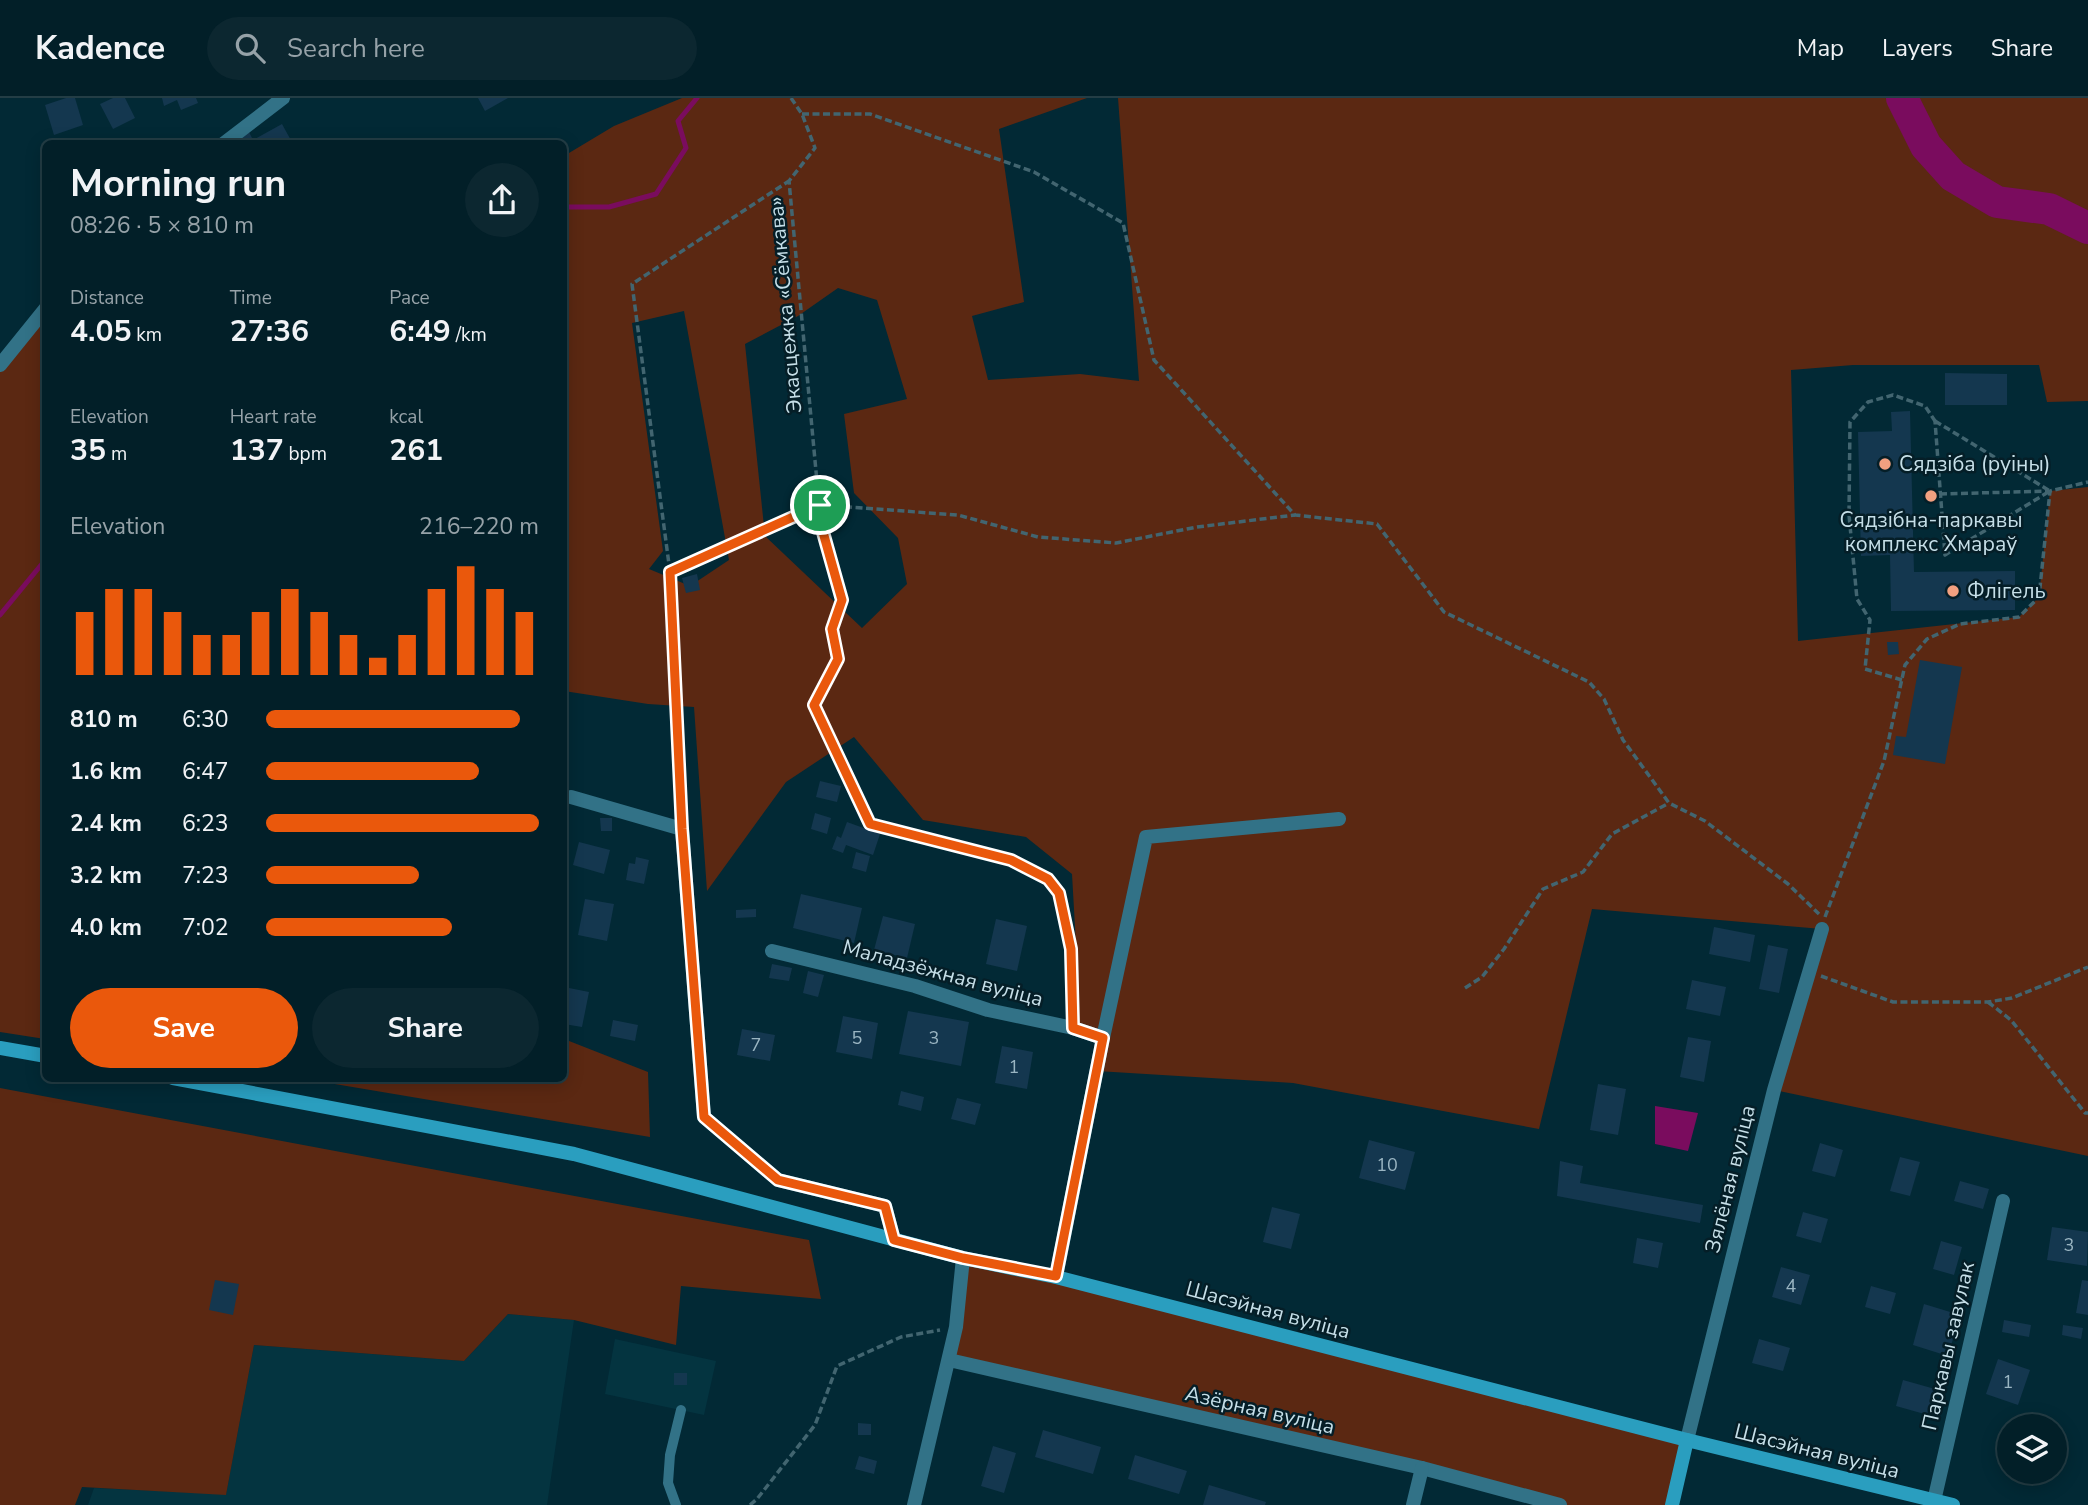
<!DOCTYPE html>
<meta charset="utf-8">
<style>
:root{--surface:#021f28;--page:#0c2730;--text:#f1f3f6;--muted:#96a2a8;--line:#233d45;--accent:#ea580c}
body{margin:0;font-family:"Nunito Sans",sans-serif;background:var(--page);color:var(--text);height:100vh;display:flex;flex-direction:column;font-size:26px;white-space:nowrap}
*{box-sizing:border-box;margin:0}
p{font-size:23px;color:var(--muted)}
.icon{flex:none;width:38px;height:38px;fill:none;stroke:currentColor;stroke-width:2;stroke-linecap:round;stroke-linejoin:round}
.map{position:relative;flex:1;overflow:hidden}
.drawer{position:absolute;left:42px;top:42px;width:525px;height:942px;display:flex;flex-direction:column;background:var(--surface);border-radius:10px;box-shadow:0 4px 18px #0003,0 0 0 2px var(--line)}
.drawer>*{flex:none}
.buttons{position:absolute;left:1997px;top:1316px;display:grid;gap:14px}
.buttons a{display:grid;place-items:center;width:70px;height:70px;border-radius:50%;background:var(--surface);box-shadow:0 4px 18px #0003,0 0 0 2px var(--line);font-size:35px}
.pin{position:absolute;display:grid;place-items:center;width:60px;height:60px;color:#fff;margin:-30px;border:4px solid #fff;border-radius:50%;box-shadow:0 2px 7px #0007}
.round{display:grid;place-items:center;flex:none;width:74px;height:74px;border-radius:37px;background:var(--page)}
.summary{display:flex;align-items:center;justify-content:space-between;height:119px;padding:0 28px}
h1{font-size:38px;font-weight:700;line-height:52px}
.metrics{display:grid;grid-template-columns:repeat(3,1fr);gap:10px;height:119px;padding:7px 28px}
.metrics div{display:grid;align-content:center}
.metrics b{font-size:30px;font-weight:700}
.metrics small{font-size:19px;font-weight:400}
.metrics p{font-size:19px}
.chart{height:196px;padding:14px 28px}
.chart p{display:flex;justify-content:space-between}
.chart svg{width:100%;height:126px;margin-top:7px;stroke:var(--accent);stroke-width:6}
.cta{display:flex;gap:14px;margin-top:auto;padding:14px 28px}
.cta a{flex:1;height:80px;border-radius:42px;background:var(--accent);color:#fff;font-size:28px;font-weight:700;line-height:80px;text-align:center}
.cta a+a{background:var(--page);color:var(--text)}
ul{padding:0 28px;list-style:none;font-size:23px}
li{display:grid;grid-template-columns:112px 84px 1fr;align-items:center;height:52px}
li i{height:18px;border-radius:9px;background:var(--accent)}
header{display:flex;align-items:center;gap:42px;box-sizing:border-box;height:98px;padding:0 35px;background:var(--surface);border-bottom:2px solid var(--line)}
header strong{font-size:33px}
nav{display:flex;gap:38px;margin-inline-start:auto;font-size:24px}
.search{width:490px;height:63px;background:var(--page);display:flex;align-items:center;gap:18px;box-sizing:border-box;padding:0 24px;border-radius:38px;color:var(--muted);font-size:26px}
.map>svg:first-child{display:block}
.built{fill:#043440}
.green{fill:#5b2812;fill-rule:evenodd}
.water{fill:#7a0c5e}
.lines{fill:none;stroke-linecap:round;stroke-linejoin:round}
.stream{stroke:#7a0c5e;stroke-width:5}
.river{stroke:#7a0c5e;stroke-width:32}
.building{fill:#14374f}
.path{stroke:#426570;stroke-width:3.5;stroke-dasharray:7 3.5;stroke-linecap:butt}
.service{stroke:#327287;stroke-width:10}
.minor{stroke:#327287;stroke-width:14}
.tertiary{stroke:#327287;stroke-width:14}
.secondary{stroke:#2a9ebf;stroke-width:14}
.route-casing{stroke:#fff;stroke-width:14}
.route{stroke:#ea580c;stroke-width:9}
.poi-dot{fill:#f2a080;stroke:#051e27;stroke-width:2.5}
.labels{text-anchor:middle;stroke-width:5;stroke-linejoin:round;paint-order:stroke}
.number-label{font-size:18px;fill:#9ab5c2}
.street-label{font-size:21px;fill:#c6dfe8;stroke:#051e27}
.poi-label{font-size:21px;fill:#c6dfe8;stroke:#051e27;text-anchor:start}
</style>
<header>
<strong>Kadence</strong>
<div class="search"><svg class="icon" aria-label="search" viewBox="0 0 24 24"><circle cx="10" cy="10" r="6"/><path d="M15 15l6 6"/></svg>Search here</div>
<nav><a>Map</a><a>Layers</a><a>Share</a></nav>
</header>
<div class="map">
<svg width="2088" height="1407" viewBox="0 0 2088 1407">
<rect width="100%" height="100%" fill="#022935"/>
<g class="built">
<path d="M508,1216L574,1222L547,1407H88L94,1390L226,1396L254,1247L464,1263Z"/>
<path d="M615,1241L716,1263L704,1317L605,1296Z"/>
</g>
<g class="green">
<path d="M682,0H1087L999,31L1024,204L972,218L988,282L1080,276L1139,283L1118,0H2088V303L2047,304L2039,267H1853L1791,272L1798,543L2019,519L2039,499L2050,393L2088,389V1058L1774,992L1822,831L1592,811L1539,1031L1293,985L1097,973L1102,940L1073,930L1077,864L1072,776L1026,739L923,722L854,639L786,684L707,793L694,609L648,606L564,593V58L614,28ZM838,190L877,202L907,301L844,316L854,395L898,440L907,486L862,530L765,438L745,246L798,218ZM684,213L729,462L690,488L649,471L663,453L632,225Z"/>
<path d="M45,210V941L0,934V269Z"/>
<path d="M564,941L648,974L650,1039L299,980H564Z"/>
<path d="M0,990L809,1142L821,1201L681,1188L676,1247L574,1222L508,1216L464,1263L254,1247L226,1397L82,1389L75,1407H0Z"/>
<path d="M963,1160L1687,1342L1672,1407H1560L949,1262Z"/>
</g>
<path class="water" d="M1655,1008L1698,1015L1688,1053L1655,1046Z"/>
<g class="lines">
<g class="stream">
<path d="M564,109H609L656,96L686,50L678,23L697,0"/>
<path d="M0,517L46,461"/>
</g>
<path class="river" d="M1902,0L1926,48L1953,78L1997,104L2049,111L2088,130"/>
</g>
<g class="building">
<path d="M66,0H75L83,27L54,37L45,7Z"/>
<path d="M113,0H125L135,20L113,31L100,6Z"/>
<path d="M162,0H196L198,5L181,12L177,2L164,8Z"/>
<path d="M478,0H508L485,13Z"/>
<path d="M282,26L293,46H240L237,41L249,34L253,42Z"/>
<path d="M1945,275L2007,276V307H1945Z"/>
<path d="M1910,313L1914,474L2015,473V512L1891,513L1890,457L1861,458L1858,334L1892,333L1891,314Z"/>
<path d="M697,476L700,492L686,495L682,480Z"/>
<path d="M1887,544H1898L1899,556L1888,557Z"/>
<path d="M1920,562L1962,569L1945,666L1893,657L1896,638L1906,639Z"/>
<path d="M820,683L841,688L837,704L816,699Z"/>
<path d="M815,715L831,720L827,736L811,731Z"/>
<path d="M600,720H612V733H601Z"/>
<path d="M847,724L880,736L873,757L846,747L843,755L832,751L837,738L841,740Z"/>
<path d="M579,744L610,752L604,776L573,767Z"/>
<path d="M856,754L870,758L866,774L852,770Z"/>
<path d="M636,759L649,762L644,786L626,782L629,765L635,766Z"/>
<path d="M801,796L862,810L854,845L793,830Z"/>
<path d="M585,801L614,806L607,843L578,837Z"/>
<path d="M756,811V819L736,820V812Z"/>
<path d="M883,818L915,826L907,860L874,852Z"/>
<path d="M996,821L1027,828L1017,873L986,866Z"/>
<path d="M1714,829L1755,837L1750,864L1709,856Z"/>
<path d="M1768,847L1788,851L1779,895L1759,891Z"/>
<path d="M772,866L792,870L789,883L769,880Z"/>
<path d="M808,873L824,877L818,899L803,895Z"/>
<path d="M1692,882L1726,889L1720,918L1686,911Z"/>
<path d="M564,889L589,894L582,929L564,926Z"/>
<path d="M908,913L969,924L961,968L899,956Z"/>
<path d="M843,918L878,925L872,961L836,954Z"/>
<path d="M613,922L638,927L635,943L610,938Z"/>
<path d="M742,931L775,937L770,963L737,957Z"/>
<path d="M1688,939L1711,943L1704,984L1680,979Z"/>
<path d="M1002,948L1033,954L1027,991L995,985Z"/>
<path d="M1598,986L1626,991L1618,1037L1590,1032Z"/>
<path d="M901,993L924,999L921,1013L898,1007Z"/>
<path d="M957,1000L981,1006L975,1027L951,1021Z"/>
<path d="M1369,1042L1415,1054L1405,1092L1359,1080Z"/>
<path d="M1820,1045L1843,1052L1835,1079L1812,1073Z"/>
<path d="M1900,1059L1920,1064L1910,1098L1890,1093Z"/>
<path d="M1560,1063L1583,1068L1580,1085L1703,1107L1700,1125L1557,1098Z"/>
<path d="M1960,1083L1989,1091L1983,1111L1954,1103Z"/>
<path d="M1272,1109L1300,1116L1291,1151L1263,1144Z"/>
<path d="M1803,1114L1828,1121L1821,1145L1796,1138Z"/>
<path d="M2052,1129L2088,1134L2087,1168L2047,1162Z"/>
<path d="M1637,1140L1663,1145L1658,1170L1633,1165Z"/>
<path d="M1941,1143L1962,1149L1954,1177L1933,1171Z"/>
<path d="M1781,1169L1810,1177L1801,1207L1772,1199Z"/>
<path d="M215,1182L239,1186L233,1217L209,1212Z"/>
<path d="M2082,1182L2088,1183V1217L2076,1215Z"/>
<path d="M1871,1188L1896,1195L1890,1216L1865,1209Z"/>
<path d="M1924,1206L1960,1217L1948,1258L1913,1247Z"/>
<path d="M2004,1222L2031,1227L2029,1239L2002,1234Z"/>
<path d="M2063,1227L2083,1230L2081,1241L2062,1237Z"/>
<path d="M1759,1241L1790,1250L1783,1273L1752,1265Z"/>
<path d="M1998,1261L2030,1272L2018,1307L1986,1296Z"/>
<rect x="674" y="1275" width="13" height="12"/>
<path d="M1903,1282L1935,1291L1928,1317L1896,1308Z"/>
<path d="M858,1325L871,1326V1337H858Z"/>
<path d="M1043,1332L1101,1349L1093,1376L1035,1359Z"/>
<path d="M993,1348L1016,1355L1004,1395L981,1388Z"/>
<path d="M1135,1357L1187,1373L1179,1396L1128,1381Z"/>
<path d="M859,1358L877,1363L874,1376L855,1371Z"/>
<path d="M1209,1387L1266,1404L1265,1407H1203Z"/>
</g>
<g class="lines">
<g class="path">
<path d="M791,0L802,16L815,50L789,83L821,427L842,502L832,531L838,561L814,607L870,726L1011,762L1048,781L1059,795L1071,851L1072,914"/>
<path d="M802,16H870L1034,74L1123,125L1154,262L1295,417L1377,426L1444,514L1589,584L1604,601L1623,642L1669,705L1705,723L1788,786L1819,816"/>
<path d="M1935,323L2050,393L1945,457Z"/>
<path d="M1940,396L2050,393L2088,384"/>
<path d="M670,473L820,407L958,417L1038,439L1116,445L1197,429L1295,417"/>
<path d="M1902,582L1865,571L1870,522L1857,501L1849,417L1850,324L1868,304L1893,297L1925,308L1935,323"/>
<path d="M681,715L670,474L632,186L789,83"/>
<path d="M1825,819L1884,663L1905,567L1927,541L1960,526L2019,519L2039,499L2050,393"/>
<path d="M1821,878L1893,904H1988L2012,900L2088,869"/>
<path d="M1465,890L1482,879L1504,851L1543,791L1583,774L1612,736L1669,705"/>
<path d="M1988,904L2011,922L2085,1015H2088"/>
<path d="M750,1407L757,1401L815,1327L837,1268L901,1239L940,1232"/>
</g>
<path class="service" d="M676,1407L668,1385L670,1357L681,1312"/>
<g class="minor">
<path d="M571,699L682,731L704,1019L778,1082L885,1108L894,1142"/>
<path d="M772,853L915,888L988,912L1073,930L1103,940"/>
<path d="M1056,1179L1103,940L1146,739L1339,721"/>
<path d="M949,1262L1422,1370L1560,1407"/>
<path d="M1687,1342L1774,992L1822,831"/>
<path d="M1934,1403L2003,1103"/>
<path d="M914,1407L956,1229L963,1160"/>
<path d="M1413,1407L1422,1370"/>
</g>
<g class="tertiary">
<path d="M223,46L283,0"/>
<path d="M0,267L46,210"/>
</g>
<g class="secondary">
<path d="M0,950L46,958"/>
<path d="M173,980L574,1056L963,1160L1056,1179L1687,1342L1953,1407"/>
<path d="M1672,1407L1687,1342"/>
</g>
</g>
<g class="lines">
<g class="route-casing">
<path id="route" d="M820,407L821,427L842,502L832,531L838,561L814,607L870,726L1011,762L1048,781L1059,795L1071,851L1073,930L1103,940L1056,1178L963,1160L894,1142L885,1108L778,1082L704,1019L682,731L670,474Z"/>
</g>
<use href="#route" class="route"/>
</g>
<g class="poi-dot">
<circle cx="1885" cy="366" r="7"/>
<circle cx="1931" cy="398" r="7"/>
<circle cx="1953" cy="493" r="7"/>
</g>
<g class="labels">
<g class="number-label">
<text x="857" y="946">5</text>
<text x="934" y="946">3</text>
<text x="756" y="953">7</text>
<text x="1014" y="975">1</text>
<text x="1387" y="1073">10</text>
<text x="2069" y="1153">3</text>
<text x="1791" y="1194">4</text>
<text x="2008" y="1290">1</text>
</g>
<g class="street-label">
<text transform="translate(785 207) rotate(-95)" y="7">Экасцежка «Сёмкава»</text>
<text transform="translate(943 875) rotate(15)" y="7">Маладзёжная вуліца</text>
<text transform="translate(1730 1081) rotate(-76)" y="7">Зялёная вуліца</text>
<text transform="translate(1268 1212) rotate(15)" y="7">Шасэйная вуліца</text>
<text transform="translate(1948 1248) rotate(-77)" y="7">Паркавы завулак</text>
<text transform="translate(1260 1312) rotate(13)" y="7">Азёрная вуліца</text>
<text transform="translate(1817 1353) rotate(14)" y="7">Шасэйная вуліца</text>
</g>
<g class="poi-label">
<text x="1899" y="373">Сядзіба (руіны)</text>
<text x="1931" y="429" text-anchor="middle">Сядзібна-паркавы<tspan x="1931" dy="24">комплекс Хмараў</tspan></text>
<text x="1967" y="500">Флігель</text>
</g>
</g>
</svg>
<div class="buttons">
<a><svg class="icon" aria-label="layers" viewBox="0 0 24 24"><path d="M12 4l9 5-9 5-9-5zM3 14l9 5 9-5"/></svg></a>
</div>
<div class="pin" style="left:820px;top:407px;background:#1e9e55"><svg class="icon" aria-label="arrive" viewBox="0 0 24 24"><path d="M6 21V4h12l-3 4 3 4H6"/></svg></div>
<section class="drawer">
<div class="summary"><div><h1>Morning run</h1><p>08:26 · 5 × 810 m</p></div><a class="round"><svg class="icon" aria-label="share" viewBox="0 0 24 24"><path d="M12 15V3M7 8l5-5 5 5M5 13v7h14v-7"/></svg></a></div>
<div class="metrics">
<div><p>Distance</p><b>4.05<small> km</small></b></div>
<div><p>Time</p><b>27:36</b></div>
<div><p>Pace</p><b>6:49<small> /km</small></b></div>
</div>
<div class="metrics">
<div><p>Elevation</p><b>35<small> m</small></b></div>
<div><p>Heart rate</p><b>137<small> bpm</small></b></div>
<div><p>kcal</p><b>261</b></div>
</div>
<div class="chart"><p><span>Elevation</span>216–220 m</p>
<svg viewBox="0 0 160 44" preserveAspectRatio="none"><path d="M5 44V22M15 44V14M25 44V14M35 44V22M45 44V30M55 44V30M65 44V22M75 44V14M85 44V22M95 44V30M105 44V38M115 44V30M125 44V14M135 44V6M145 44V14M155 44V22"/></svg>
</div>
<ul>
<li><b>810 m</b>6:30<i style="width:93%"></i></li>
<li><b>1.6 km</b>6:47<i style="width:78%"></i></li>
<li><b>2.4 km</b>6:23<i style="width:100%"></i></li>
<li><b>3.2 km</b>7:23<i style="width:56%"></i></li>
<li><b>4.0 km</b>7:02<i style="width:68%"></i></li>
</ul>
<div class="cta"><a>Save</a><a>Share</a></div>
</section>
</div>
